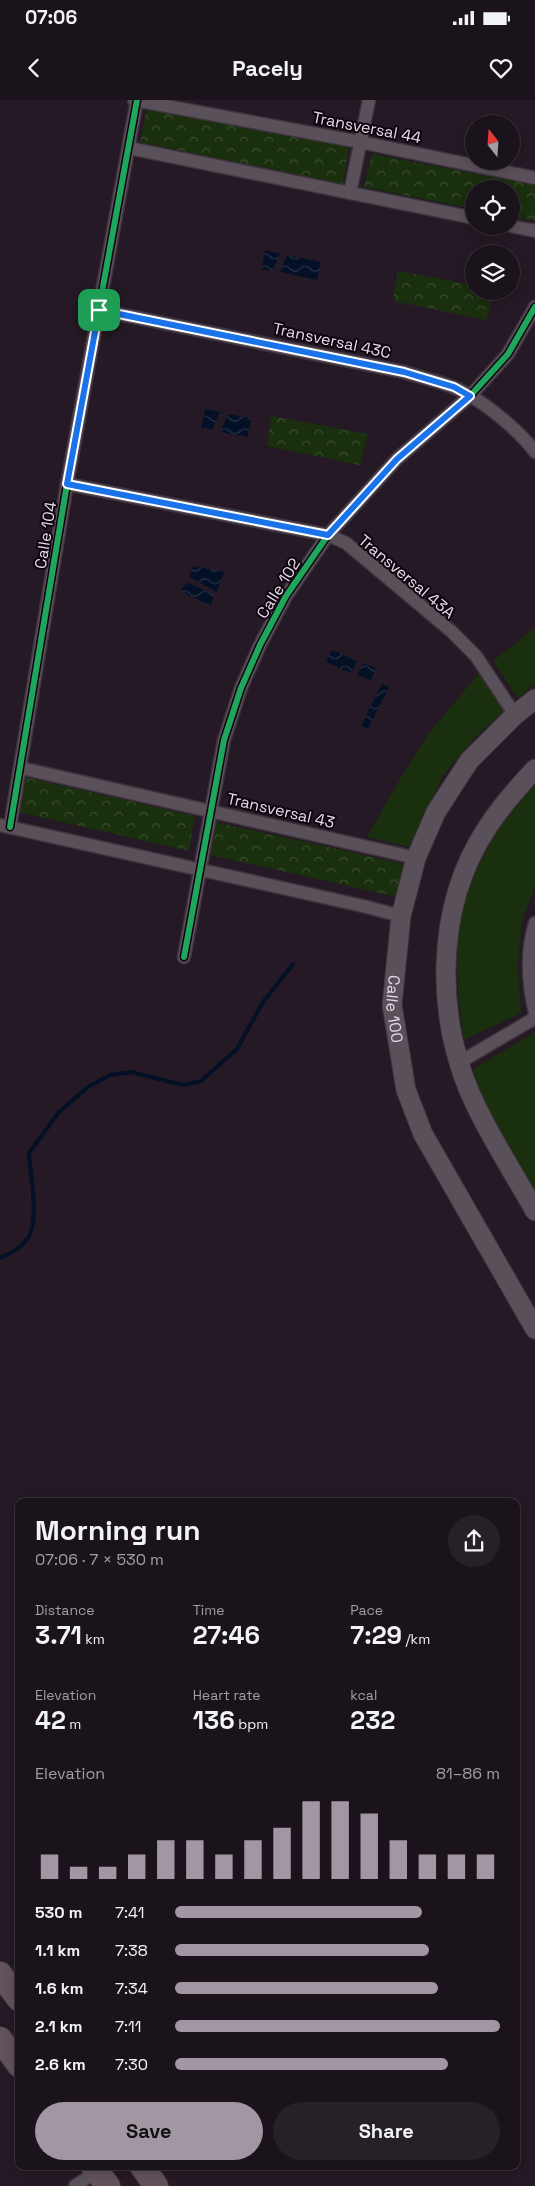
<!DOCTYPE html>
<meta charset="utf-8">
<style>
:root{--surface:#1b131b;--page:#282028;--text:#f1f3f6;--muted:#a09ea3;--line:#39323a;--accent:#a396a3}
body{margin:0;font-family:"Space Grotesk",sans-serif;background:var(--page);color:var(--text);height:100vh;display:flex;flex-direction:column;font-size:19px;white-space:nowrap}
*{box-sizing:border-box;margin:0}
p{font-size:16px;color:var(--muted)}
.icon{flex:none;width:28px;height:28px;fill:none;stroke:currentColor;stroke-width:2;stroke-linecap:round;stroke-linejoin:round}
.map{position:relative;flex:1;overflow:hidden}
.side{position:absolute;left:15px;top:1398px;width:505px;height:672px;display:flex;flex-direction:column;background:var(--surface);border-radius:10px;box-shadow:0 2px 12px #0003,0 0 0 1px var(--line)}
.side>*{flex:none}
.needle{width:32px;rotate:343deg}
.tools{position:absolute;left:465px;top:15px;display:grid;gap:10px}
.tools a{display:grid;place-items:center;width:55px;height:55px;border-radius:50%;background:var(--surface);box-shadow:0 2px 12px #0003,0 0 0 1px var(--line);font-size:25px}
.pin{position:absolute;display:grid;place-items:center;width:42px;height:42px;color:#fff;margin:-21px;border-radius:10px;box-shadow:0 2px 8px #0006}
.round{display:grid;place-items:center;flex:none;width:52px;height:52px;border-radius:26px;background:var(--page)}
.headline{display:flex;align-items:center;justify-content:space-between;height:85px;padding:0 20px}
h1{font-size:28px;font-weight:800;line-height:38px}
.figures{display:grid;grid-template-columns:repeat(3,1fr);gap:8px;height:85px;padding:5px 20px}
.figures div{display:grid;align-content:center}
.figures b{font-size:25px;font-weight:800}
.figures small{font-size:14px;font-weight:400}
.figures p{font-size:14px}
.chart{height:140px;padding:10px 20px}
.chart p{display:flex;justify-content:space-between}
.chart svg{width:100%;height:90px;margin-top:5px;stroke:var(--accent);stroke-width:6}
.button{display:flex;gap:10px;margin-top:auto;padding:10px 20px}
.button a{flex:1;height:58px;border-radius:30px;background:var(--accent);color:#111;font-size:20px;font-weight:800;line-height:58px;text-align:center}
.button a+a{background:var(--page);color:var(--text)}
ul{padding:0 20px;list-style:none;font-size:16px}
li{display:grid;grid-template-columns:80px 60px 1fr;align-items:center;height:38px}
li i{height:12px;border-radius:6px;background:var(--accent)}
.status{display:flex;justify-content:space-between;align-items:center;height:35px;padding:0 25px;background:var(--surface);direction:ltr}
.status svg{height:14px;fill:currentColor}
header{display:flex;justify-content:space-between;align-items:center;height:65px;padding:0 20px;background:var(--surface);font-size:22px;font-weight:800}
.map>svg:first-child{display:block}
.green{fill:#1a2f0e}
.park{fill:url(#park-crowns)}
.water{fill:url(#water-waves)}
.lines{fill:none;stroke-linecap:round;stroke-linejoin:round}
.stream{stroke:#031025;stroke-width:4}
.street-casing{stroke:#3d333d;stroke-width:15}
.secondary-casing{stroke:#3d333d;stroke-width:21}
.highway-casing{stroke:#3d333d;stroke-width:26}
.street{stroke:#5a505a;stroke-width:12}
.secondary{stroke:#5a505a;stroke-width:19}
.highway{stroke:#62525b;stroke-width:24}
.cycleway-casing{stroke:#0d050d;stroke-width:9}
.cycleway{stroke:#20a55d;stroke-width:6}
.route-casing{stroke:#fff;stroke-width:10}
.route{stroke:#1a73e8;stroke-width:6}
.labels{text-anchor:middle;stroke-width:4;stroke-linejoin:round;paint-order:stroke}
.street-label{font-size:16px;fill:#e8d9e8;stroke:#0d050d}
</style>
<div class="status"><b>07:06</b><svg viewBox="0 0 49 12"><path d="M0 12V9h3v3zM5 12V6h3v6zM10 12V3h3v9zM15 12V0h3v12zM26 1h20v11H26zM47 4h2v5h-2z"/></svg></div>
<header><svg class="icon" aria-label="back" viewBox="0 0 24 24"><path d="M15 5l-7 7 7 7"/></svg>Pacely<svg class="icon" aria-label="heart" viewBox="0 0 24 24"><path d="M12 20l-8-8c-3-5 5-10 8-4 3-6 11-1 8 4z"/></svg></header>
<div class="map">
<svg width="535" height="2086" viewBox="0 0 535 2086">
<defs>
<pattern id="park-crowns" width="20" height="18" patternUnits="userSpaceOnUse" patternTransform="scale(1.25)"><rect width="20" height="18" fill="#1a2f0e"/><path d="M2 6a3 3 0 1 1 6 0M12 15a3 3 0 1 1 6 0" fill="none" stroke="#3b4d31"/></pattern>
<pattern id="water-waves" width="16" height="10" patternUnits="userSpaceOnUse" patternTransform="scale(1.25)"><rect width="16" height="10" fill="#031025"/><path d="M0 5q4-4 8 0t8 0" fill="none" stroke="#283245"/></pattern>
</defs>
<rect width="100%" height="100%" fill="#241924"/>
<g class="green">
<path d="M535,528V584L518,598L493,561Z"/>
<path d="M481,571L505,610L475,637L443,676L409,747L367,737L397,684L429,633Z"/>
<path d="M535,682V786L522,820L518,866L521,913L464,940C459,904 454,866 459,830C466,778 500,719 535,682Z"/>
<path d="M535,932V1091L484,1002L473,969Z"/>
</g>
<g class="park">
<path d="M147,9L349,47L343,84L140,42Z"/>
<path d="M372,54L535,85V121L511,116V89H474V109L364,87Z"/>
<path d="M398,171L474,185V191H494L486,220L393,201Z"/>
<path d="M271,316L368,334L360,365L267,346Z"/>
<path d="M24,677L195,716L189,751L18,712Z"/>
<path d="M216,722L404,764L398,797L210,755Z"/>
</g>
<g class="water">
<path d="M265,150L280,154L272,171L262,169Z"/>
<path d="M287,155L321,162L317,180L280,172Z"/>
<path d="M205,309L220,312L212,330L201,328Z"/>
<path d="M228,314L251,318L248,337L220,332Z"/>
<path d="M193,466L224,472L217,492L189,477Z"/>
<path d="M187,482L214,495L210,506L181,491Z"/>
<path d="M332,550L357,561L351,573L326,562Z"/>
<path d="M363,563L376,568L371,580L357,575Z"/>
<path d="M382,584L389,587L368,629L361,626Z"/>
</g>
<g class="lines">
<path class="stream" d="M0,1158C11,1153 21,1148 28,1138C40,1120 30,1074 29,1053L59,1012L88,987L110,975L131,972L183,985L201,981L237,949L263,902L293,864"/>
<g class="street-casing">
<g id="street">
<path d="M134,0L360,42L535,78"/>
<path d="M129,48L474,118"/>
<path d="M350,93L369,0"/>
<path d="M511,126L535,131"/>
<path d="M99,210L404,272C420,277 437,281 453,287C480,298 517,328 535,352"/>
<path d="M67,384L328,435L346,443L451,531L476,556L515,615"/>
<path d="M21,668L416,758"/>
<path d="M0,725L363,806L401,816"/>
<path d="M10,727L67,384L137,0"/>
<path d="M535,823C526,852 528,884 535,913"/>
<path d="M184,857L224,640L241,588L260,545L286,496L328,435L397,359L470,296L508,254L535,207"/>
<path d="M460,962L535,918"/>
<path d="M75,2086L97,2071"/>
</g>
</g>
<g class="secondary-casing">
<g id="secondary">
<path id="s1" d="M535,599L515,615L469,661L436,712L416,758L401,816L392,905L406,990L423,1034L535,1229"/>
<path d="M535,669C518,687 501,706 487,728C434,808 434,923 477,1008C494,1043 516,1077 535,1111"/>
</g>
</g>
<g class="highway-casing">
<g id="highway">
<path d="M0,1874L19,1899"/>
<path d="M0,1939L19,1965"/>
<path d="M93,2066L108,2086"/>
<path d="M142,2066L156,2086"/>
</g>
</g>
<use href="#street" class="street"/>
<use href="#secondary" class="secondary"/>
<use href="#highway" class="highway"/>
<g class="cycleway-casing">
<g id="cycleway">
<path d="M10,727L67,384L137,0"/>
<path d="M184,857L224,640L241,588L260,545L286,496L328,435L397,359L470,296L508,254L535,207"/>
</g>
</g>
<use href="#cycleway" class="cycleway"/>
</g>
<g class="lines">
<g class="route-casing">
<path id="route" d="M99,210L404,272L454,287L470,296L397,359L328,435L67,384Z"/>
</g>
<use href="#route" class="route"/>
</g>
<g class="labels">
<g class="street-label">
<text transform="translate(367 27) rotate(11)" y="6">Transversal 44</text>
<text transform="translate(332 240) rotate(12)" y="6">Transversal 43C</text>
<text transform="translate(45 435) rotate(-81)" y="6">Calle 104</text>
<text transform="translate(407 476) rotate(40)" y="6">Transversal 43A</text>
<text transform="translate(278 488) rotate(-58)" y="6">Calle 102</text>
<text transform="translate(281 710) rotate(13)" y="6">Transversal 43</text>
<text dy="6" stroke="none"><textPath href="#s1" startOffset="355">Calle 100</textPath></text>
</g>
</g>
</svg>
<div class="tools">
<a><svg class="needle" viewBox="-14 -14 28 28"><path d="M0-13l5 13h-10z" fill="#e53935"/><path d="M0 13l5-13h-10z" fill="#a09ea3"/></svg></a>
<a><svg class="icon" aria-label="locate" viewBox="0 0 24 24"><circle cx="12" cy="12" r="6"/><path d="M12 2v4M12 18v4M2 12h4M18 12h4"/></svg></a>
<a><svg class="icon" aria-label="layers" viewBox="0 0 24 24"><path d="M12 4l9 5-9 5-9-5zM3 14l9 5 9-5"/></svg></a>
</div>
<div class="pin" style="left:99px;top:210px;background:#1e9e55"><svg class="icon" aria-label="arrive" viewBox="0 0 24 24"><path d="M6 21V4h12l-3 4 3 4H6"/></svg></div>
<section class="side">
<div class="headline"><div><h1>Morning run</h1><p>07:06 · 7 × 530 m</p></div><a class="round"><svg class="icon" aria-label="share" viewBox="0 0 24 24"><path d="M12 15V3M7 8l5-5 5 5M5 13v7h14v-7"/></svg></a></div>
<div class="figures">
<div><p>Distance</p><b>3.71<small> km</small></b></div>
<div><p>Time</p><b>27:46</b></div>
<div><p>Pace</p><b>7:29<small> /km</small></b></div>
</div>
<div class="figures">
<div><p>Elevation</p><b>42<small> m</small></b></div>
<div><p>Heart rate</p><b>136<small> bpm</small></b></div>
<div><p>kcal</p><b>232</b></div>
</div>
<div class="chart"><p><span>Elevation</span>81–86 m</p>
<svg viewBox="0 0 160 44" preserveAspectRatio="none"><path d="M5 44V32M15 44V38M25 44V38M35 44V32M45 44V25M55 44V25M65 44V32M75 44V25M85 44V19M95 44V6M105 44V6M115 44V12M125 44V25M135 44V32M145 44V32M155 44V32"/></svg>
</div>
<ul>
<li><b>530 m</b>7:41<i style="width:76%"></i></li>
<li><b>1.1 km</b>7:38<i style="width:78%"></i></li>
<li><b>1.6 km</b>7:34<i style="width:81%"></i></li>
<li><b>2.1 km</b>7:11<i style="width:100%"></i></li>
<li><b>2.6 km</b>7:30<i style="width:84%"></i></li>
</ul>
<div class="button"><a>Save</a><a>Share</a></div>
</section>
</div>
